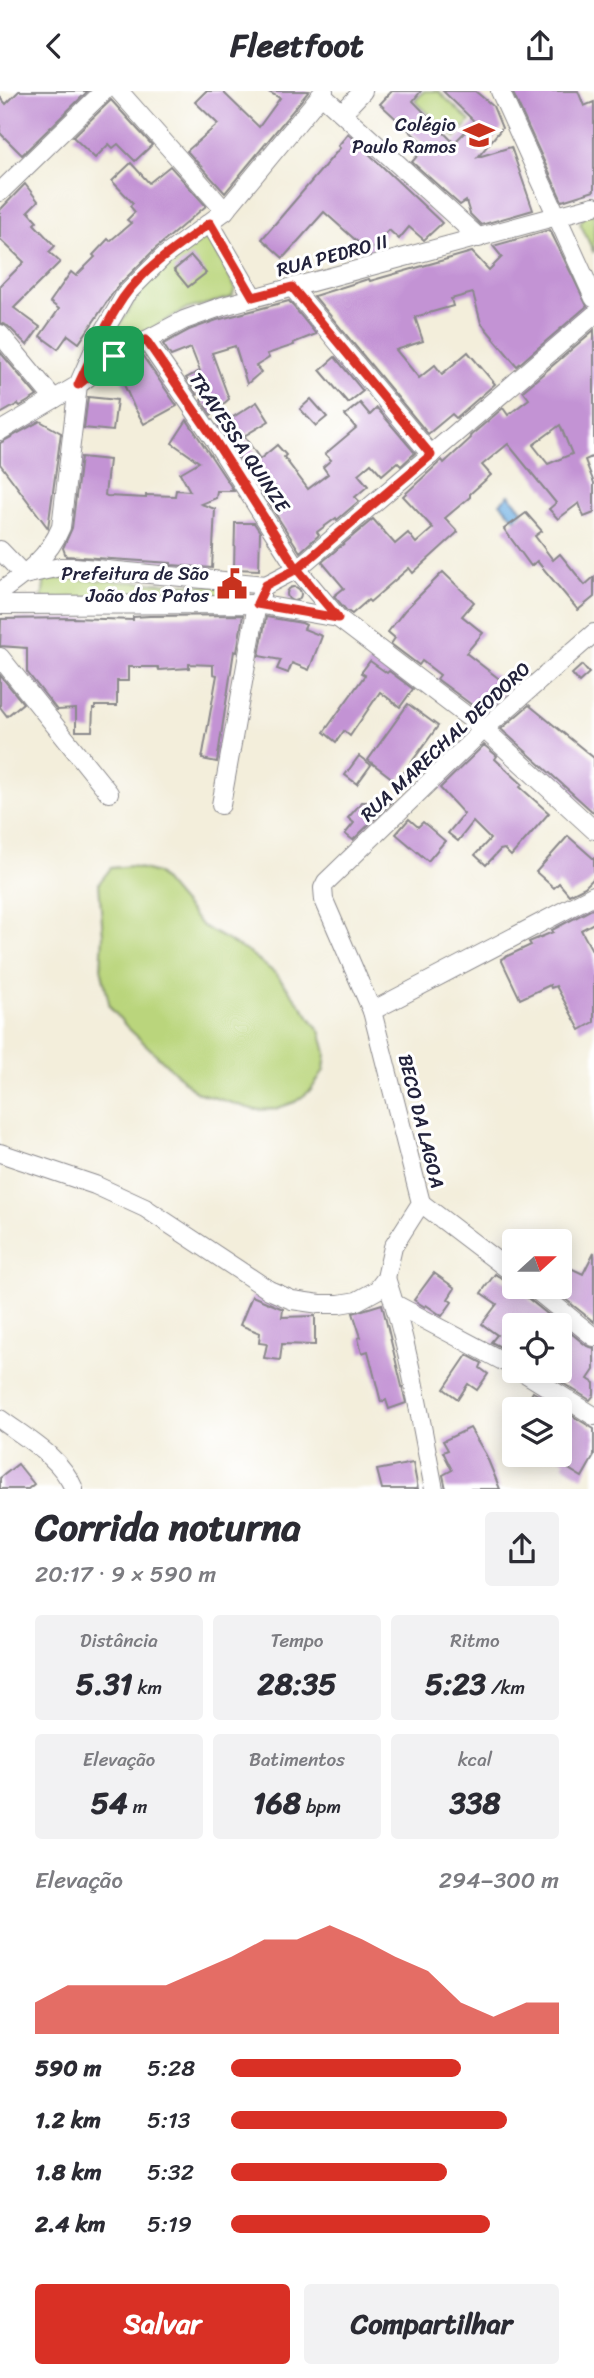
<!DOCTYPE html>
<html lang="pt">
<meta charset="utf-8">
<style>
:root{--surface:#fff;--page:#f2f2f3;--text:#2b2b33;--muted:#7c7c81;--accent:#d93025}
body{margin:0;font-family:Sriracha,sans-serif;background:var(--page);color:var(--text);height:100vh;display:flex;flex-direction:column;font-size:26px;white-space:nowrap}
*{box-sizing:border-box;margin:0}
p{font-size:23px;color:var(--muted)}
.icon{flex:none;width:38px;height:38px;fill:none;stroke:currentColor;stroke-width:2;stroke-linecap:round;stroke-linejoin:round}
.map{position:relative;height:1398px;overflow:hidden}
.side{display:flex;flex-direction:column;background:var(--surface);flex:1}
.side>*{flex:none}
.needle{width:46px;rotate:69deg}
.fabs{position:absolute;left:502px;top:1138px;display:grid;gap:14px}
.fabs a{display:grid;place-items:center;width:70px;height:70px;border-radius:7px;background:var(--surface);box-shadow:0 4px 18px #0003;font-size:35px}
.pin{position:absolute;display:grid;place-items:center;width:60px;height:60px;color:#fff;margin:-30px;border-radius:14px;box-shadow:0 4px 10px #0006}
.round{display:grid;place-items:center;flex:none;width:74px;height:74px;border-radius:7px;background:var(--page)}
.overview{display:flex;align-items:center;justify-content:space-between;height:119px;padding:0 35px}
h1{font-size:38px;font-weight:700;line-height:52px}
.stats{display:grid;grid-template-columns:repeat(3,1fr);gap:10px;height:119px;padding:7px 35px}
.stats div{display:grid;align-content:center;border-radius:7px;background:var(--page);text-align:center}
.stats b{font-size:30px;font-weight:700}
.stats small{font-size:19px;font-weight:400}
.stats p{font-size:19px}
.chart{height:196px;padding:14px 35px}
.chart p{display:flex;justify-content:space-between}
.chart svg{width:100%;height:126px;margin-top:7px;fill:var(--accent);opacity:.7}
.button{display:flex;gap:14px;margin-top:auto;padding:14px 35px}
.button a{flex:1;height:80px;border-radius:7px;background:var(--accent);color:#fff;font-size:28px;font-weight:700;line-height:80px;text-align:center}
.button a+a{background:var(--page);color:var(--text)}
ul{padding:0 35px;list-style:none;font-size:23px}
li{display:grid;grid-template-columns:112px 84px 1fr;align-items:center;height:52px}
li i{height:18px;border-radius:9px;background:var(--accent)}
header{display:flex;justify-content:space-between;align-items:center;height:91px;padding:0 35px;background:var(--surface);font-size:32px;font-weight:700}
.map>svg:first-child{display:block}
.green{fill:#bad57b;stroke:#6e7c5b;stroke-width:2}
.water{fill:#70b0e3;stroke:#49698f;stroke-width:2}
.building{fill:#c393d4;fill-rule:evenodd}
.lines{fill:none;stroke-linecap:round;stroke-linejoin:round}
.minor-casing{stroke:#8a888b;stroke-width:20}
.minor{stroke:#fff;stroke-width:18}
.route-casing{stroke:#fff;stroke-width:14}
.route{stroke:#d93025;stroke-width:9}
.labels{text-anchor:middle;stroke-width:6;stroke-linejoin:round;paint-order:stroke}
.poi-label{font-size:19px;fill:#22223b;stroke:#fff;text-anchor:end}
.street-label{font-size:19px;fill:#22223b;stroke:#fff}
</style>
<header><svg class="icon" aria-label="back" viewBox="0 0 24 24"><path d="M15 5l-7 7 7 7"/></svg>Fleetfoot<svg class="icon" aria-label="share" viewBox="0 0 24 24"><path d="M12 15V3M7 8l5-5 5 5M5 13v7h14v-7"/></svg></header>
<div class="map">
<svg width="594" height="1398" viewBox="0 0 594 1398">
<rect width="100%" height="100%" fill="#fff"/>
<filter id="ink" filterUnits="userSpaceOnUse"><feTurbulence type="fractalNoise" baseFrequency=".0143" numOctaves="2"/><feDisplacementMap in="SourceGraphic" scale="14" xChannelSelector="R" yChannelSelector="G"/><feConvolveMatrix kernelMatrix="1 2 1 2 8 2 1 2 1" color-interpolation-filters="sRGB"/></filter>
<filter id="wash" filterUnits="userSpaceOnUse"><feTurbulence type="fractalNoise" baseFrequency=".00686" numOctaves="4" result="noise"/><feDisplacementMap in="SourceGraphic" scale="28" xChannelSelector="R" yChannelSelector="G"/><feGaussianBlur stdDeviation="1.57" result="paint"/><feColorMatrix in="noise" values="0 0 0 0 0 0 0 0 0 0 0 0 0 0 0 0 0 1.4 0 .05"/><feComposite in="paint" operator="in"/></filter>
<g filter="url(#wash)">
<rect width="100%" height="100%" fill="#f3eedb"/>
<g class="green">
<path d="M424,0H438L470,30L455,47L415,10Z"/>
<path d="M587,121L594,123V162L580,132Z"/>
<path d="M206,147L213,154L235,197L232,206L184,219L98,268L148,189L183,161L201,148Z"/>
<path d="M45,487L247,496L248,504L42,508Z"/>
<path d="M131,775L157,782L201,834L251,863L276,883L305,919L321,942L326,962L324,979L311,999L295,1011L275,1018L255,1019L196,1001L126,935L110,916L101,877L103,845L99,792L111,777Z"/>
</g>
<path class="water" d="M509,404L523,420L515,428L500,412Z"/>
<g id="blocks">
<g class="building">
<path d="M19,0H88L22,64L0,42V6L6,13Z"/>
<path d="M206,0H222L259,36L280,7L267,0H309L225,102L187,60L218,33L195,11Z"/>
<path d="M392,0H421L413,10L454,52L475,31L443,0H475L493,15L502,37L478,66L511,56L533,119L481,134L470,123L466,110L460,114L412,71L426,55L380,13Z"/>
<path d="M512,0H578L584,15L594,11V100L562,110Z"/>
<path d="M111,9L152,54L135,70L118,53L113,57L109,53L95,67L73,46Z"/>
<path d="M348,43L442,132L424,149L409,136L399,148L389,139L369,161L324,121L283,167L262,148L340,57L338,55Z"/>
<path d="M131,72L149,92L170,75L206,115L155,158L117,196L79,252L68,244L58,258L40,245L59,218L50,211L71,181L76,185L95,166L93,164L108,148L110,150L131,132L127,129L135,121L130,115L133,112L112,90Z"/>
<path d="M25,93L38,110L28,120L37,130L34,133L55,155L49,161L60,171L14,217L40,236L27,254L8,235L0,232V195L24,171L0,148V119Z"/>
<path d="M550,139L587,215L517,275L481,232L473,202L451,208L453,215L415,226L423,250L396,259L419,287L435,274L442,283L468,261L495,293L456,327L452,323L428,343L314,205L365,189L369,188L370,190L472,161L489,179L502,166L493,155Z"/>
<path d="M191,165L206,182L188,196L174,179Z"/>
<path d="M289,210L316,243L293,252L294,254L267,263L269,267L256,275L261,281L247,293L235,255L212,262L229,308L211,324L201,309L210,297L197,304L186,287L200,280L191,257L171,265L163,253L189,239L217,229Z"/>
<path d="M594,239V365L585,369L594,392V422L584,426L579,412L558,428L549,418L556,412L508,353L482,374L491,384L470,403V406L445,427L458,441L413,482L409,477L370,511L368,509L352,523L346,519L334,505L344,497L322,471L373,428L395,453L408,442L416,452L433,437L403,405L442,369L444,372L471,347L470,345L503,317L508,324L529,308L523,300ZM560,334L572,363L548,373L533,354Z"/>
<path d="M0,261L37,305L20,315L18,313L0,323Z"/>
<path d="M142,264L177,315L144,333L134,316L117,278Z"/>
<path d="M335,266L363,300L348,312L320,279Z"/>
<path d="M88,306L117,309L113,340L84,337Z"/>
<path d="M311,308L327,326L316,335L300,318Z"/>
<path d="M257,311L269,330L244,345L260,368L277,354L286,364L284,366L308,398L328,383L323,376L331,369L325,363L356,337L345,324L360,312L370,324L377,317L415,362L401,375L397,371L382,384L371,372L358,383L368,395L355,406L359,410L337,429L336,427L317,441L319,444L300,461L219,335Z"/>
<path d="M187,329L234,400H217L216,407L201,413L215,418L212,477L171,474V472L66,465L63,457L72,437L81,366L109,369L105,404L107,405L146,407V404L175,405L176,399L190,400L180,382L199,371L172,352Z"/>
<path d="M40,330L61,342L48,437L0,373V352Z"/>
<path d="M526,422L542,440L535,445L553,469L560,463L585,494L594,486V506L578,519L537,470L531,475L504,438Z"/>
<path d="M235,432H254L260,441L259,479L234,478Z"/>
<path d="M443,481L474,511L462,525L483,542L466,562L511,597L484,623L437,588L440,584L422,570L419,574L391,553L395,547L388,541L405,519Z"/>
<circle cx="294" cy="503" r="7"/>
<path d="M243,524L237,561L234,560L217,671L202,668L217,584L213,583V574L189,573V577L159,579L158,576H128V590H117V615H95V618H93L92,640H76V618L57,619L27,581V557L0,555L1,528L72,527L133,529V526L150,525Z"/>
<path d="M266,526L302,532L306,534L304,538L322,545L309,579L292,572L288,582L277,578L281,569L259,565Z"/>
<path d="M370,570L387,582L389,580L413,598L400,616L380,601L350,645L344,640L336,651L324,641L365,584L361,582Z"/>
<path d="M582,574L589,582L579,591L572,583Z"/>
<path d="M0,584L23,612L7,625L0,616Z"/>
<path d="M408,613L438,635L397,691L368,669Z"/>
<path d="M529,614L594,667V722L501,638Z"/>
<path d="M484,654L497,665L495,668L522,693L520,696L549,722L511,765L504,758L500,759L486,774L475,764L490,748L473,731L458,750L448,742L464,723L440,697Z"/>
<path d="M359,665L371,674L357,693L345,684Z"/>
<path d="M362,711H392L353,749L345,743L354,732L348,727Z"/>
<path d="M409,728L418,736L423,731L445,750L428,770L396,743Z"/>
<path d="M568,745L594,768V787L585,796L569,804L559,792L554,797L536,781Z"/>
<path d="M594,817V832L581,839L594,863V931L580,939L556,895L551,897L550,894L520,908L501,868L531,854L529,851L553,841L552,839Z"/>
<path d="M594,1161V1231L549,1195H560V1172L583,1183Z"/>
<path d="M434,1182L455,1197L448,1208L452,1211L442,1225L426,1214L425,1216L414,1209Z"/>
<path d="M495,1183L508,1192L520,1195L524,1204L587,1255L594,1257V1279L588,1288L594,1292V1304L590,1309L545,1281L560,1279V1234H527L514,1225V1263L491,1251L497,1244L482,1233L497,1213L481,1202Z"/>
<path d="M252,1205L283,1218L282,1226L315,1225V1254L282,1253L280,1269L264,1267L267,1253L259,1252L260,1242L240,1234Z"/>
<path d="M382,1213L406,1312L389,1318L386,1309L381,1311L368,1260L362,1262L358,1247L361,1246L353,1222Z"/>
<path d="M467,1264L482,1272L480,1277L488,1283L477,1299L468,1293L458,1308L444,1298Z"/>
<path d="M533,1301L594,1338V1365L582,1386L562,1374L565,1370L560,1367V1318H523Z"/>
<path d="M470,1337L486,1364L500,1398H446L443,1384L452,1379L443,1361L448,1359L443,1350Z"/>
<path d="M413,1372L418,1398H382L377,1379Z"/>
<path d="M18,1373L34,1393L28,1398H0V1387Z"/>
</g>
</g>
</g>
<g filter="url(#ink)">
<use href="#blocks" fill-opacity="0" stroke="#8a888b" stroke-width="2"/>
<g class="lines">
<g class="minor-casing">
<g id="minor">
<path d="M119,0L225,120"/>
<path d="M500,0L594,207"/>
<path d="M322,4L479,147"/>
<path d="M343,21L363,0"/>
<path d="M0,101L104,0"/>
<path d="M210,132L253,206"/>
<path d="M292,196L431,364"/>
<path d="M0,243L54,308"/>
<path d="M146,249L214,348L297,478L338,527L484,638L594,739"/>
<path d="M0,340L78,294L96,254L125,204L163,166L225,120L324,0"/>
<path d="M0,459L24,484L60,476H75L266,494"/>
<path d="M266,494L297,478L594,224"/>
<path d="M0,501C25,483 49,466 61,436L78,294L114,266L184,229L223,215L594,115"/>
<path d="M0,514L257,513L338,527"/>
<path d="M0,566L109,702"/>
<path d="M221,714L257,513L261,504"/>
<path d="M372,920L594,804"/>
<path d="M0,1062L95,1094L145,1117L269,1199L292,1209L320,1213H339L357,1210L377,1199L386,1187L393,1156L421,1112L372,920L324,809L323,797L326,791L484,638L594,542"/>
<path d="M421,1112L514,1183"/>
<path d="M386,1187C409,1255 420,1327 434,1398"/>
<path d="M531,1195L594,1246"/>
<path d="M395,1213L514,1276"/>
<path d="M520,1279L594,1325"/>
<path d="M0,1328C27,1348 61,1366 74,1398"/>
</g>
</g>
<use href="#minor" class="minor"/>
</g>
</g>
<g class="lines" filter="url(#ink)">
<g class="route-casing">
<path id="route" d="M114,265L146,249L214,348L297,478L338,527L257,513L266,494L297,478L431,364L292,196L253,206L210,132C182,152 143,178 123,207C105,234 92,264 78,294L114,265"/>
</g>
<use href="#route" class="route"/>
</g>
<defs>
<g id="school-bare" transform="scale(2.415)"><path d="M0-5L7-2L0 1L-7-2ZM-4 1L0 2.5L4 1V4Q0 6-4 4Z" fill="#c8321e" stroke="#fff" stroke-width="2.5" paint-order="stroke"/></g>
<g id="civic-bare" transform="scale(2.415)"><path d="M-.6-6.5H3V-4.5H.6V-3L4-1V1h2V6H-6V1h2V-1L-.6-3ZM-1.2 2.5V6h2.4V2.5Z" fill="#c8321e" stroke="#fff" stroke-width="2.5" paint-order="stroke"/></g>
</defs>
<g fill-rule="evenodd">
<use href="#school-bare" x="479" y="44"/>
<use href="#civic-bare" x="232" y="493"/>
</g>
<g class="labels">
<g class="poi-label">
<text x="456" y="40">Colégio<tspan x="456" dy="22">Paulo Ramos</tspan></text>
<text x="209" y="489">Prefeitura de São<tspan x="209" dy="22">João dos Patos</tspan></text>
</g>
<g class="street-label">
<text transform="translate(332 164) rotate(-15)" y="7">RUA PEDRO II</text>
<text transform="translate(240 351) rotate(56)" y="7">TRAVESSA QUINZE</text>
<text transform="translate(445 650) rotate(-43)" y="7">RUA MARECHAL DEODORO</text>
<text transform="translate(422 1030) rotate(76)" y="7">BECO DA LAGOA</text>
</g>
</g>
</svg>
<div class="fabs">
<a><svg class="needle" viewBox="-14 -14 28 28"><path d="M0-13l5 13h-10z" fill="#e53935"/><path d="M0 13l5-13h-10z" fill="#7c7c81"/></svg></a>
<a><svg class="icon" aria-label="locate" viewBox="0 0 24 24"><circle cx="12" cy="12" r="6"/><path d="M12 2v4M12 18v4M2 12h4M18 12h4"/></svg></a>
<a><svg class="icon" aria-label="layers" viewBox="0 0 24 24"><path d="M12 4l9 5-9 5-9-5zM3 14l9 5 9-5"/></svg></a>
</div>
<div class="pin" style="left:114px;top:265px;background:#1e9e55"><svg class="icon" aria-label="arrive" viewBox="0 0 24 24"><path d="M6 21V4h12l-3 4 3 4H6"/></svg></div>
</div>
<section class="side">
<div class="overview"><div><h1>Corrida noturna</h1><p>20:17 · 9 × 590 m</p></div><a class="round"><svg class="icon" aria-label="share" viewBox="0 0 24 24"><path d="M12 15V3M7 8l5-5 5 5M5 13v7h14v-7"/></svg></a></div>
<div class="stats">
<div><p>Distância</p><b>5.31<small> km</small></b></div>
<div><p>Tempo</p><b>28:35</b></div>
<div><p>Ritmo</p><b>5:23<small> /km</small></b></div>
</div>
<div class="stats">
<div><p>Elevação</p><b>54<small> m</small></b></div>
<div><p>Batimentos</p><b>168<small> bpm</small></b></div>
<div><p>kcal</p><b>338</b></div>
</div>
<div class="chart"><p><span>Elevação</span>294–300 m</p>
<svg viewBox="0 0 160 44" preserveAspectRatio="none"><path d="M0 44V33L10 27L20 27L30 27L40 27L50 22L60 17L70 11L80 11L90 6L100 11L110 17L120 22L130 33L140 38L150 33L160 33V44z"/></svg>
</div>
<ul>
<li><b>590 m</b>5:28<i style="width:70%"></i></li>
<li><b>1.2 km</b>5:13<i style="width:84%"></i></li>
<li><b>1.8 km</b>5:32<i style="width:66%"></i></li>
<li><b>2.4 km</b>5:19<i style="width:79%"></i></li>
</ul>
<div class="button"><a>Salvar</a><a>Compartilhar</a></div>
</section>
